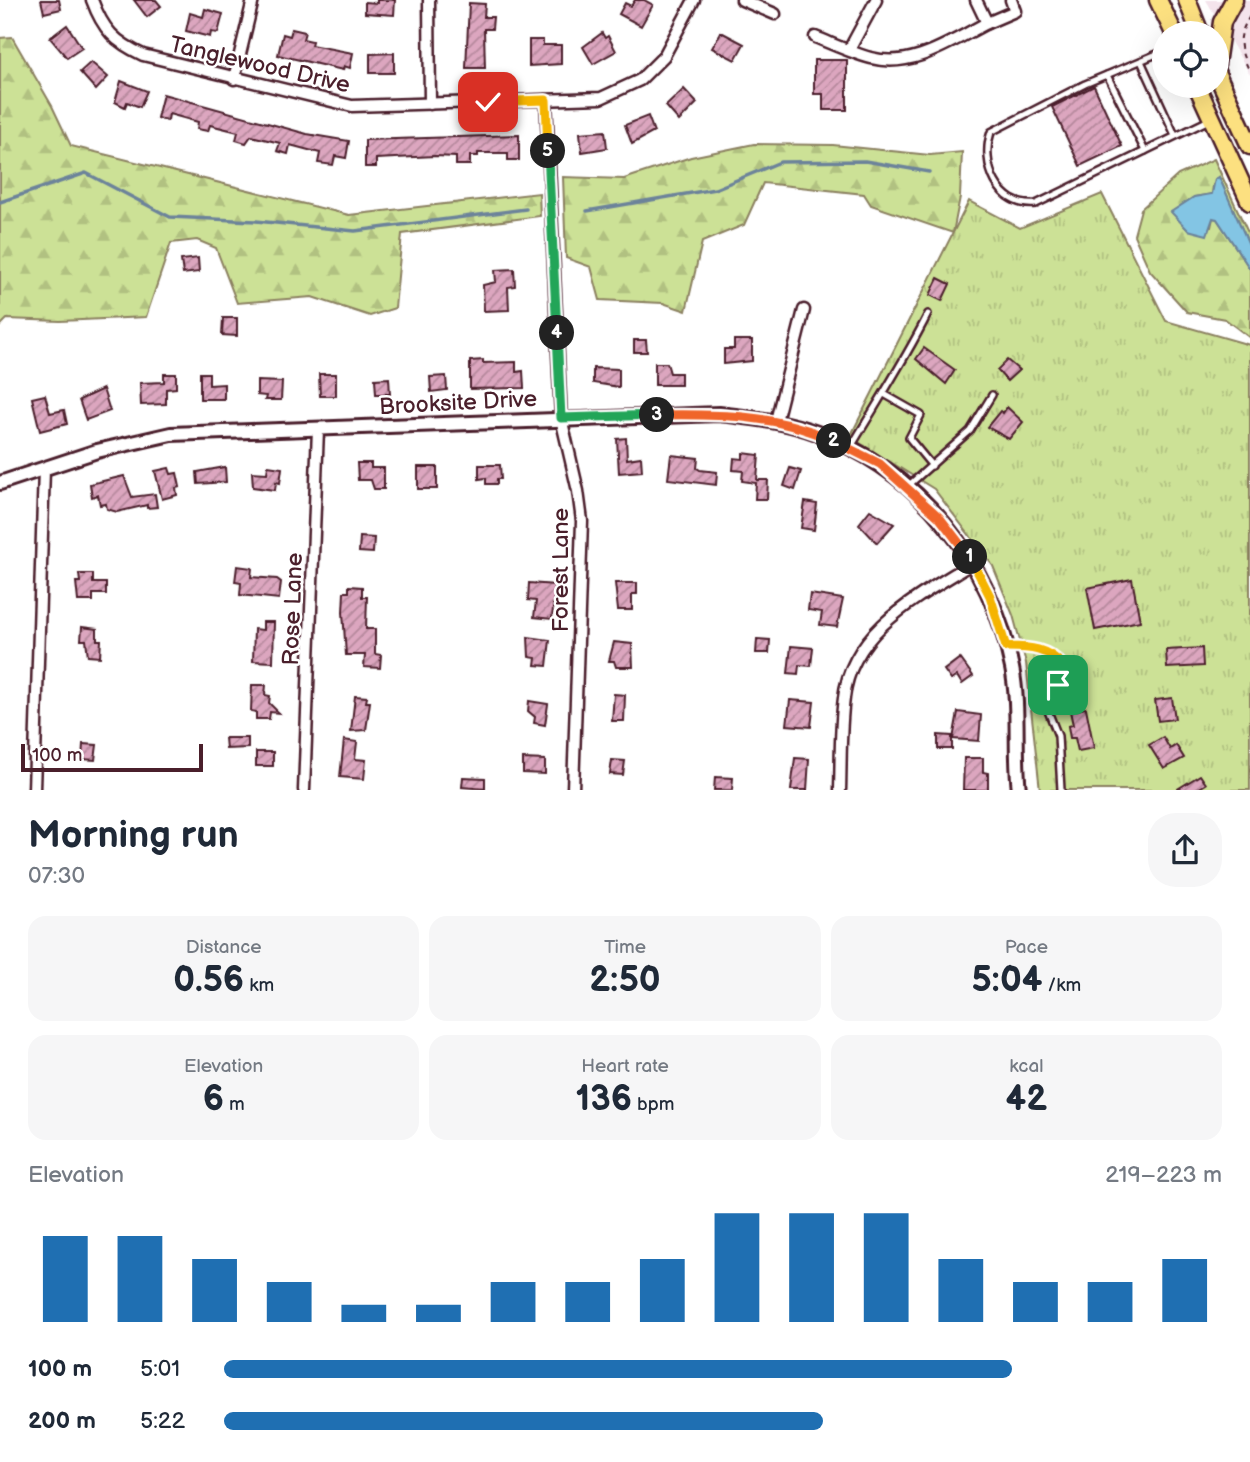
<!DOCTYPE html>
<meta charset="utf-8">
<style>
:root{--surface:#fff;--page:#f6f6f7;--text:#1f2937;--muted:#747a83;--accent:#1f6fb2}
body{margin:0;font-family:"Balsamiq Sans",sans-serif;background:var(--page);color:var(--text);height:100vh;display:flex;flex-direction:column;font-size:26px;white-space:nowrap}
*{box-sizing:border-box;margin:0}
p{font-size:23px;color:var(--muted)}
.icon{flex:none;width:38px;height:38px;fill:none;stroke:currentColor;stroke-width:2;stroke-linecap:round;stroke-linejoin:round}
.map{position:relative;height:790px;overflow:hidden}
.details{display:flex;flex-direction:column;background:var(--surface);flex:1}
.details>*{flex:none}
.buttons{position:absolute;left:1152px;top:21px;display:grid;gap:14px}
.buttons a{display:grid;place-items:center;width:77px;height:77px;border-radius:50%;background:var(--surface);box-shadow:0 7px 28px #0002;font-size:35px}
.scale{position:absolute;left:21px;bottom:18px;width:182px;box-sizing:border-box;padding-left:7px;border:4px solid #4a1f2b;border-top:0;font-size:19px;line-height:24px;white-space:nowrap;color:#4a1f2b;-webkit-text-stroke:5px #fff;paint-order:stroke}
.pin{position:absolute;display:grid;place-items:center;width:60px;height:60px;color:#fff;margin:-30px;border-radius:14px;box-shadow:0 4px 10px #0006}
.km{position:absolute;width:35px;height:35px;margin:-18px;border-radius:50%;background:#222;color:#fff;font-size:19px;line-height:35px;text-align:center}
.round{display:grid;place-items:center;flex:none;width:74px;height:74px;border-radius:28px;background:var(--page)}
.overview{display:flex;align-items:center;justify-content:space-between;height:119px;padding:0 28px}
h1{font-size:38px;font-weight:700;line-height:52px}
.stats{display:grid;grid-template-columns:repeat(3,1fr);gap:10px;height:119px;padding:7px 28px}
.stats div{display:grid;align-content:center;border-radius:18px;background:var(--page);text-align:center}
.stats b{font-size:35px;font-weight:700}
.stats small{font-size:19px;font-weight:400}
.stats p{font-size:19px}
.chart{height:196px;padding:14px 28px}
.chart p{display:flex;justify-content:space-between}
.chart svg{width:100%;height:126px;margin-top:7px;stroke:var(--accent);stroke-width:6}
ul{padding:0 28px;list-style:none;font-size:23px}
li{display:grid;grid-template-columns:112px 84px 1fr;align-items:center;height:52px}
li i{height:18px;border-radius:9px;background:var(--accent)}
.map>svg:first-child{display:block}
.built{fill:#f4e4ec}
.forest{fill:url(#forest-firs);stroke:#8b8060;stroke-width:2}
.park{fill:url(#park-tufts);stroke:#8b8060;stroke-width:2}
.water{fill:#83c5e4;stroke:#6c839a;stroke-width:2}
.lines{fill:none;stroke-linecap:round;stroke-linejoin:round}
.stream{stroke:#6c839a;stroke-width:3.5}
.building{fill:url(#building-hatch);stroke:#4a1f2b;stroke-width:2}
.service-casing{stroke:#4a1f2b;stroke-width:10}
.minor-casing{stroke:#4a1f2b;stroke-width:15}
.tertiary-casing{stroke:#4a1f2b;stroke-width:18}
.trunk-casing{stroke:#4a1f2b;stroke-width:21}
.path{stroke:#4a1f2b;stroke-width:2;stroke-dasharray:5 5;stroke-linecap:butt}
.service{stroke:#fff;stroke-width:5}
.minor{stroke:#fff;stroke-width:10}
.tertiary{stroke:#fff;stroke-width:12}
.trunk{stroke:#fce080;stroke-width:16}
.split-1-casing{stroke:#fff;stroke-width:14}
.split-2-casing{stroke:#fff;stroke-width:14}
.split-3-casing{stroke:#fff;stroke-width:14}
.split-4-casing{stroke:#fff;stroke-width:14}
.split-5-casing{stroke:#fff;stroke-width:14}
.split-6-casing{stroke:#fff;stroke-width:14}
.split-1{stroke:#f5b400;stroke-width:9}
.split-2{stroke:#f0652b;stroke-width:9}
.split-3{stroke:#f0652b;stroke-width:9}
.split-4{stroke:#22a559;stroke-width:9}
.split-5{stroke:#22a559;stroke-width:9}
.split-6{stroke:#f5b400;stroke-width:9}
.labels{text-anchor:middle;stroke-width:5;stroke-linejoin:round;paint-order:stroke}
.street-label{font-size:23px;fill:#4a1f2b;stroke:#fff}
</style>
<div class="map">
<svg width="1250" height="790" viewBox="0 0 1250 790">
<defs>
<pattern id="forest-firs" width="22" height="20" patternUnits="userSpaceOnUse" patternTransform="scale(1.75)"><rect width="22" height="20" fill="#cce196"/><path d="M5 1l3.5 6h-7zM16 11l3.5 6h-7z" fill="#b1c181"/></pattern>
<pattern id="park-tufts" width="24" height="20" patternUnits="userSpaceOnUse" patternTransform="scale(1.75)"><rect width="24" height="20" fill="#cce196"/><path d="M3 7l-1-3M5 7V3M7 7l1-3M15 17l-1-3M17 17v-4M19 17l1-3" fill="none" stroke="#b1c181"/></pattern>
<pattern id="building-hatch" width="6" height="6" patternUnits="userSpaceOnUse" patternTransform="scale(1.75)"><rect width="6" height="6" fill="#dca6bf"/><path d="M-1 1l2-2M0 6l6-6M5 7l2-2" fill="none" stroke="#b4879b"/></pattern>
</defs>
<rect width="100%" height="100%" fill="#fff"/>
<filter id="ink" filterUnits="userSpaceOnUse"><feTurbulence type="fractalNoise" baseFrequency=".0143" numOctaves="2"/><feDisplacementMap in="SourceGraphic" scale="14" xChannelSelector="R" yChannelSelector="G"/><feConvolveMatrix kernelMatrix="1 2 1 2 8 2 1 2 1" color-interpolation-filters="sRGB"/></filter>
<g filter="url(#ink)">
<path class="built" d="M1206,0H1250V74Z"/>
<g class="forest">
<path d="M12,37L52,106L71,146L349,215L539,193L540,216L402,234L395,308L370,316L312,297L237,303L216,248L197,240L171,243L146,317L60,321L7,319L0,326V38Z"/>
<path d="M754,144L833,145L930,155L962,152L960,197L953,233L871,205L864,194L763,183L744,225L702,242L686,311L663,303L600,300L591,267L566,258L563,177L624,179L691,157Z"/>
<path d="M1214,159L1250,237V247L1219,177L1213,185L1212,194L1194,197L1172,212L1188,230L1211,227L1213,218L1217,219L1250,269V338L1225,319L1187,312L1150,271L1134,235L1141,209L1178,175Z"/>
</g>
<path class="park" d="M1102,194L1166,321L1250,345V790H1040L1026,663L1013,615L993,566L934,489L850,437L969,201L1020,228Z"/>
<path class="water" d="M1219,177L1250,247V269L1217,219L1213,218L1207,235L1188,230L1171,212L1194,197L1212,194L1215,179Z"/>
<g class="lines">
<g class="stream">
<path d="M0,202L86,173L170,217L256,221L355,231L526,209"/>
<path d="M587,211L715,189L780,162L865,161L929,172"/>
</g>
</g>
<g class="building">
<path d="M41,0H59L61,9L44,13Z"/>
<path d="M134,0H156L161,6L147,17Z"/>
<path d="M377,0H395L394,15L365,13V2L377,3Z"/>
<path d="M635,0H644L653,5L641,26L619,14L625,3L631,6Z"/>
<path d="M469,3L485,4L484,17H493L492,29H484L485,68H466Z"/>
<path d="M205,9L223,14L218,33L211,32L210,37L186,31L190,13L203,17Z"/>
<path d="M67,25L82,48L67,58L50,38Z"/>
<path d="M292,29L305,32L303,39L312,41L311,45L353,53L350,68L344,66L343,70L278,55L283,34L290,36Z"/>
<path d="M721,32L744,44L735,60L712,48Z"/>
<path d="M602,33L605,38L608,36L616,51L593,64L583,47Z"/>
<path d="M529,40H543V45H561V64L529,66Z"/>
<path d="M394,53V73H370V54Z"/>
<path d="M814,60H847V110H823V94H814Z"/>
<path d="M91,62L108,77L96,90L80,72Z"/>
<path d="M121,81L147,91L140,107L127,102L125,107L115,102Z"/>
<path d="M1094,86L1122,146L1080,166L1052,107Z"/>
<path d="M684,89L697,103L679,121L666,106Z"/>
<path d="M163,94L307,134L349,141L346,158L335,156L333,165L318,163L320,153L290,145L288,154L277,151L280,143L251,136L246,143L236,140L238,132L210,125L208,131L197,129L198,122L169,114L168,120L157,118Z"/>
<path d="M648,116L654,132L632,144L625,125Z"/>
<path d="M605,131L607,148L582,152L580,133Z"/>
<path d="M519,135V160H508V153H478V156H470V165H456V157L435,156L376,159V167H365V140Z"/>
<path d="M198,258L199,272L183,274L181,260Z"/>
<path d="M514,269L515,286L508,287L509,310L484,311L483,285L496,282L495,270Z"/>
<path d="M938,278L950,284L942,301L930,295Z"/>
<path d="M223,318H237V336L222,335Z"/>
<path d="M634,340H646L647,352H634Z"/>
<path d="M734,340H752V361L724,364V349H734Z"/>
<path d="M924,348L955,370L946,384L916,359Z"/>
<path d="M483,360V363L516,362V372L523,371L524,388L470,389V361Z"/>
<path d="M1007,360L1019,370L1007,381L997,370Z"/>
<path d="M655,363H667L670,373H681V385H655Z"/>
<path d="M593,368L619,369V387L593,383Z"/>
<path d="M200,373H209V385L224,384V399H200Z"/>
<path d="M164,374H176V388L166,389V404L141,405L140,383L164,382Z"/>
<path d="M319,374H336V396H320Z"/>
<path d="M446,376L447,390L431,392L430,377Z"/>
<path d="M389,378L390,394H376L375,379Z"/>
<path d="M257,381L282,382L281,400H265L266,396L257,395Z"/>
<path d="M103,389L110,411L86,420L79,400Z"/>
<path d="M45,395L50,413L64,410L67,424L40,431L32,398Z"/>
<path d="M1007,407L1023,422L1009,439L987,427L1000,411L1003,413Z"/>
<path d="M626,438L627,459L641,457L642,471L619,473L617,439Z"/>
<path d="M743,453L759,455L757,480H768L767,499H755L756,483L742,481L743,471L733,470L734,458L743,459Z"/>
<path d="M671,455L698,458L697,468L700,470L717,472L716,485L668,479Z"/>
<path d="M357,463H371V468H384V489H374L371,480H358Z"/>
<path d="M479,465H500L501,479H497V484H486V478L479,479Z"/>
<path d="M268,466L282,468L280,483L276,482L275,490L253,487L252,472L267,473Z"/>
<path d="M225,467L226,482L198,484L197,472Z"/>
<rect x="418" y="467" width="19" height="22"/>
<path d="M169,468L171,474L177,473L180,487L176,488L177,495L162,499L155,471Z"/>
<path d="M790,468L801,471L795,490L784,486Z"/>
<path d="M124,476L132,497L155,494L157,507L147,508V505L117,512L107,509L106,504L100,505L98,495L92,497L90,484Z"/>
<path d="M805,502L817,504L814,530L801,528Z"/>
<path d="M870,510L894,524L877,543L859,524Z"/>
<path d="M360,537L374,538L373,553L359,552Z"/>
<path d="M237,566L252,568L251,577L277,579L281,582L279,599L240,595L241,583L235,582Z"/>
<path d="M79,574H93V583H106V594H93V601H78L76,582H80Z"/>
<path d="M1132,579L1140,621L1095,630L1087,588Z"/>
<path d="M529,583L555,585L552,619L534,617L536,601L528,600Z"/>
<path d="M615,583H637V594H632V610H618Z"/>
<path d="M349,586L362,587V597H367L366,629H375V654L381,655L380,668L364,667L365,655H346L343,612L344,592H349Z"/>
<path d="M810,594L843,599L837,627L820,625L822,612L808,610Z"/>
<path d="M263,622H274L273,662L253,661L254,629L263,630Z"/>
<path d="M82,627L97,629V640H101L100,657L88,656L86,640H81Z"/>
<path d="M528,637L550,640L547,666L535,665L536,658L529,657Z"/>
<path d="M757,639L770,640L769,653H756Z"/>
<path d="M614,642L632,644L633,667H616L614,661H609Z"/>
<path d="M791,646L813,648L811,666L799,665L798,674L788,673Z"/>
<path d="M1202,648L1203,666L1167,668L1166,650Z"/>
<path d="M960,658L973,676L962,684L957,676L951,680L944,670Z"/>
<path d="M252,685H266L265,695L270,696L269,703L279,713L270,712L269,719H256V712L251,711Z"/>
<path d="M614,694L625,695L624,721H612Z"/>
<path d="M355,696L367,697L366,702H370L366,730L351,731Z"/>
<path d="M1172,698L1175,719L1158,721L1155,700Z"/>
<path d="M790,700L814,702L811,727L787,725Z"/>
<path d="M529,701L548,704L545,725L534,723L535,717L528,711Z"/>
<path d="M1086,708L1094,748L1078,751L1075,738H1070L1068,726L1073,725L1070,711Z"/>
<path d="M958,712L981,715L979,741L953,739Z"/>
<path d="M938,735L952,736V749H938Z"/>
<path d="M1163,737L1170,749L1176,745L1184,758L1164,769L1149,745Z"/>
<path d="M225,738H248V748L226,749Z"/>
<path d="M344,740L357,742L355,759L366,760L364,779L340,777Z"/>
<path d="M83,744L97,745L95,760L82,759Z"/>
<rect x="256" y="752" width="17" height="14"/>
<path d="M795,758L809,759L807,790H791Z"/>
<path d="M964,758H983V772L988,773V790H963Z"/>
<path d="M523,759L545,760V774L523,773Z"/>
<path d="M612,760L625,761L623,775L610,774Z"/>
<path d="M1200,775L1206,784L1196,790H1176Z"/>
<path d="M463,777L485,778V789L462,787Z"/>
<path d="M715,777L733,778L732,790H714Z"/>
</g>
<g class="lines">
<g class="service-casing">
<g id="service">
<path d="M1164,51L1085,84L991,132C980,164 998,208 1036,204L1211,119"/>
<path d="M1141,61L1175,135"/>
<path d="M1107,75L1145,151"/>
<path d="M884,394L921,415L909,438L932,466"/>
<path d="M851,447C877,403 905,360 928,314"/>
<path d="M909,485L970,431L992,395"/>
<path d="M1007,647C1030,647 1049,648 1064,667L1063,679L1048,694L1046,706L1058,736L1061,790"/>
</g>
</g>
<g class="minor-casing">
<g id="minor">
<path d="M92,0C103,30 115,42 143,55L352,106L601,98L640,80L664,56L694,0"/>
<path d="M429,0L430,104"/>
<path d="M742,0L775,14"/>
<path d="M976,0L987,23L1015,11L1011,0"/>
<path d="M815,37C833,44 852,53 871,58C913,69 951,41 987,23"/>
<path d="M849,50L876,0"/>
<path d="M234,79L253,0"/>
<path d="M546,100L561,418L578,491L582,521L573,790"/>
<path d="M776,421L804,310"/>
<path d="M34,790L44,469"/>
<path d="M304,790L318,429"/>
<path d="M840,790C841,759 840,728 844,698C851,629 922,595 974,562"/>
</g>
</g>
<g class="tertiary-casing">
<path id="tertiary" d="M0,483L97,451L171,434L719,414C752,418 785,421 817,433C920,471 991,562 1012,668C1020,708 1014,750 1019,790"/>
</g>
<g class="trunk-casing">
<g id="trunk">
<path d="M1158,0L1174,33"/>
<path d="M1187,0L1200,33"/>
<path d="M1216,64L1222,22L1234,0"/>
<path d="M1216,72L1250,146"/>
<path d="M1197,86L1250,202"/>
</g>
</g>
<path class="path" d="M1250,16C1236,38 1239,49 1250,72"/>
<use href="#service" class="service"/>
<use href="#minor" class="minor"/>
<use href="#tertiary" class="tertiary"/>
<use href="#trunk" class="trunk"/>
</g>
</g>
<g class="lines" filter="url(#ink)">
<g class="split-1-casing">
<path id="split-1" d="M970,557L990,596L1006,647C1029,647 1049,648 1064,667L1063,679L1058,685"/>
</g>
<g class="split-2-casing">
<path id="split-2" d="M834,441L880,464L939,517L970,557"/>
</g>
<g class="split-3-casing">
<path id="split-3" d="M657,415C717,414 778,414 834,441"/>
</g>
<g class="split-4-casing">
<path id="split-4" d="M557,333L561,418L657,415"/>
</g>
<g class="split-5-casing">
<path id="split-5" d="M548,151L557,333"/>
</g>
<g class="split-6-casing">
<path id="split-6" d="M488,102L546,100L548,151"/>
</g>
<use href="#split-1" class="split-1"/>
<use href="#split-2" class="split-2"/>
<use href="#split-3" class="split-3"/>
<use href="#split-4" class="split-4"/>
<use href="#split-5" class="split-5"/>
<use href="#split-6" class="split-6"/>
</g>
<g class="labels">
<g class="street-label">
<text transform="translate(260 64) rotate(13)" y="8">Tanglewood Drive</text>
<text transform="translate(458 402) rotate(-3)" y="8">Brooksite Drive</text>
<text transform="translate(560 570) rotate(-90)" y="8">Forest Lane</text>
<text transform="translate(292 609) rotate(-88)" y="8">Rose Lane</text>
</g>
</g>
</svg>
<div class="buttons">
<a><svg class="icon" aria-label="locate" viewBox="0 0 24 24"><circle cx="12" cy="12" r="6"/><path d="M12 2v4M12 18v4M2 12h4M18 12h4"/></svg></a>
</div>
<div class="scale">100 m</div>
<div class="pin" style="left:1058px;top:685px;background:#1e9e55"><svg class="icon" aria-label="arrive" viewBox="0 0 24 24"><path d="M6 21V4h12l-3 4 3 4H6"/></svg></div>
<div class="pin" style="left:488px;top:102px;background:#d93025"><svg class="icon" aria-label="check" viewBox="0 0 24 24"><path d="M5 12l5 5 9-10"/></svg></div>
<b class="km" style="left:970px;top:557px">1</b>
<b class="km" style="left:834px;top:441px">2</b>
<b class="km" style="left:657px;top:415px">3</b>
<b class="km" style="left:557px;top:333px">4</b>
<b class="km" style="left:548px;top:151px">5</b>
</div>
<section class="details">
<div class="overview"><div><h1>Morning run</h1><p>07:30</p></div><a class="round"><svg class="icon" aria-label="share" viewBox="0 0 24 24"><path d="M12 15V3M7 8l5-5 5 5M5 13v7h14v-7"/></svg></a></div>
<div class="stats">
<div><p>Distance</p><b>0.56<small> km</small></b></div>
<div><p>Time</p><b>2:50</b></div>
<div><p>Pace</p><b>5:04<small> /km</small></b></div>
</div>
<div class="stats">
<div><p>Elevation</p><b>6<small> m</small></b></div>
<div><p>Heart rate</p><b>136<small> bpm</small></b></div>
<div><p>kcal</p><b>42</b></div>
</div>
<div class="chart"><p><span>Elevation</span>219–223 m</p>
<svg viewBox="0 0 160 44" preserveAspectRatio="none"><path d="M5 44V14M15 44V14M25 44V22M35 44V30M45 44V38M55 44V38M65 44V30M75 44V30M85 44V22M95 44V6M105 44V6M115 44V6M125 44V22M135 44V30M145 44V30M155 44V22"/></svg>
</div>
<ul>
<li><b>100 m</b>5:01<i style="width:79%"></i></li>
<li><b>200 m</b>5:22<i style="width:60%"></i></li>
</ul>
</section>
